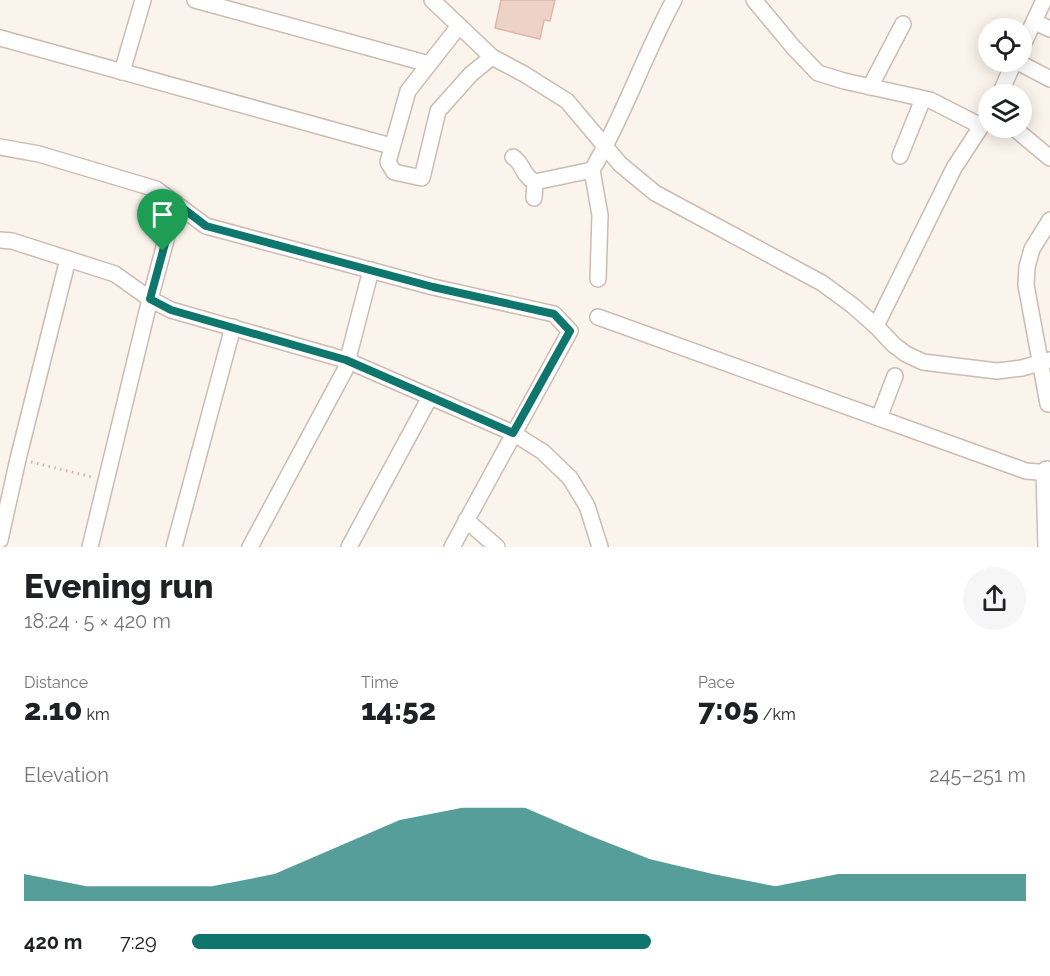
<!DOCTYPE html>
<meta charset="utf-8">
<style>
:root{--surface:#fff;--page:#f6f6f6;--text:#202124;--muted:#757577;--accent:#0f766e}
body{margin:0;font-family:Raleway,sans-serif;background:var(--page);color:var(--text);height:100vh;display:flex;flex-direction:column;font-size:22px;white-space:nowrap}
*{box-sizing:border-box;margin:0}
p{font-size:20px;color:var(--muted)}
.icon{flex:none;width:33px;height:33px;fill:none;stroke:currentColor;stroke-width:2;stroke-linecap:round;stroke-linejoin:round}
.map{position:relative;height:547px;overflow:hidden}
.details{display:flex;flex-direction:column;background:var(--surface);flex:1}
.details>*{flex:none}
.tools{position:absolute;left:978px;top:18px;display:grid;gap:12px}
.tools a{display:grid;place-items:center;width:54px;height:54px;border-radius:50%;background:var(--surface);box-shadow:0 3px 15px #0003;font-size:30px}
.pin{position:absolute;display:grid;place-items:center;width:51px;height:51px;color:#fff;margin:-62px -26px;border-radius:50% 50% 50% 0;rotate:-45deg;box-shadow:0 0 6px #0007}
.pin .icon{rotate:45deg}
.round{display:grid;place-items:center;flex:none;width:63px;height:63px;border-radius:32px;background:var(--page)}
.head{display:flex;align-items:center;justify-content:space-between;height:102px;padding:0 24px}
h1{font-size:33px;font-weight:800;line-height:45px}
.figures{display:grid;grid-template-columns:repeat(3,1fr);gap:9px;height:102px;padding:6px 24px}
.figures div{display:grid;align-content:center}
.figures b{font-size:30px;font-weight:800}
.figures small{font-size:16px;font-weight:400}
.figures p{font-size:16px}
.chart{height:168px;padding:12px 24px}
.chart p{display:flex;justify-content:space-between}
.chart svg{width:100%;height:108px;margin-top:6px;fill:var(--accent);opacity:.7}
ul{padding:0 24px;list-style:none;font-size:20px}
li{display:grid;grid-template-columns:96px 72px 1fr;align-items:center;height:45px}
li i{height:15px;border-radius:8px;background:var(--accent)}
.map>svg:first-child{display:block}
.building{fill:#edd2c7;stroke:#deb7aa;stroke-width:1.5}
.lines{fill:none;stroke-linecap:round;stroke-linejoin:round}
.street-casing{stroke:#ccbbb3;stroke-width:18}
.secondary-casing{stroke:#d1bdb4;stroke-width:24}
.path{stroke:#d2b5aa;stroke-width:3;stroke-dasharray:1.5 4.5;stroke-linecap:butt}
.street{stroke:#fff;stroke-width:15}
.secondary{stroke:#fff;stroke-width:21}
.route-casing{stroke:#fff;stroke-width:12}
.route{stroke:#0f766e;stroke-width:8}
</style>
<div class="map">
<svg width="1050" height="547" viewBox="0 0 1050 547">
<rect width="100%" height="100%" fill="#fbf4ed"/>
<path class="building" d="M501,0H555L550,21L544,20L540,39L495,28Z"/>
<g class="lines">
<g class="street-casing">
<g id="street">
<path d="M195,0L429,64"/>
<path d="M432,0L492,57L524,74L567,101L620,164L655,193L822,283L852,305L876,326L894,345L906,354L923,362L997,371L1022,368L1050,360"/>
<path d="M754,0L794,48L818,73L844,81L930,100L981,126"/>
<path d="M1035,22L1050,29"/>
<path d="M459,26L408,91L388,162L394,172L422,178L438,111L471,74L492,57"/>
<path d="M0,38L391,146"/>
<path d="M1022,47L1044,0"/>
<path d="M1018,62L1050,79"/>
<path d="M122,72L143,0"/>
<path d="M870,87L903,24"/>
<path d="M1000,94L1014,62"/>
<path d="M1014,128L1050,158"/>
<path d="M0,147L39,154L156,189L206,226L433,287L554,314L570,331L452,547"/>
<path d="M900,156L923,99"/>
<path d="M513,157C524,164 522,176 535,182"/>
<path d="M534,198L535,182L592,170"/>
<path d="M1050,220L1032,249L1027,267L1026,285L1048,404H1050"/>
<path d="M0,240L12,241L115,274L150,299L171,310L346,360L513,433L543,452L570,478L587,506L600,547"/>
<path d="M598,279L600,215L592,170C624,116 644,55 674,0"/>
<path d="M598,317L1026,471L1050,473"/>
<path d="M876,326L954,168L988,116"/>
<path d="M879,418L895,376"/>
<path d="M466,520L497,547"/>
<path d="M0,540L18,459L68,259"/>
<path d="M90,547L150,299L176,203"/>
<path d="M174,547L233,327"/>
<path d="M250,547L345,370L371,270"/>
<path d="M349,547L430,397"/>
</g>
</g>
<g class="secondary-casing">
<path id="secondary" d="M1047,472L1049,547"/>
</g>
<path class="path" d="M31,462L92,477"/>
<use href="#street" class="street"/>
<use href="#secondary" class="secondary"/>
</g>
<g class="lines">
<g class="route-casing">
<path id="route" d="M176,203L206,226L433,287L554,314L570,331L513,433L346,360L171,310L150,299Z"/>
</g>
<use href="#route" class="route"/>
</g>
</svg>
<div class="tools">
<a><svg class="icon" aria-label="locate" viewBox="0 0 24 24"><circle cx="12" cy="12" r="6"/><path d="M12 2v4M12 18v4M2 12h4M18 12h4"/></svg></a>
<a><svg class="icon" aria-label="layers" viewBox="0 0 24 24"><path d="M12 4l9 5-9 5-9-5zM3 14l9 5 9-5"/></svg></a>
</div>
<div class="pin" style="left:163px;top:251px;background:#1e9e55"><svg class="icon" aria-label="arrive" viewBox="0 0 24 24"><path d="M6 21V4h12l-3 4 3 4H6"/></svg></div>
</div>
<section class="details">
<div class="head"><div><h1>Evening run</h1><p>18:24 · 5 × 420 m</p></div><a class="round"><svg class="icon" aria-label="share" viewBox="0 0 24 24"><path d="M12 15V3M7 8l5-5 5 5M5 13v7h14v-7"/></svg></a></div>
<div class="figures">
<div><p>Distance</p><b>2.10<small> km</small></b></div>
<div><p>Time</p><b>14:52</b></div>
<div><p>Pace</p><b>7:05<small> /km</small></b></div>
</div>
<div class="chart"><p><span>Elevation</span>245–251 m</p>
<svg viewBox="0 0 160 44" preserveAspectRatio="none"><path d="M0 44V33L10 38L20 38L30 38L40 33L50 22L60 11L70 6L80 6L90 17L100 27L110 33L120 38L130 33L140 33L150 33L160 33V44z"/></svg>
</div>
<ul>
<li><b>420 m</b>7:29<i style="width:55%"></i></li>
</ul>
</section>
